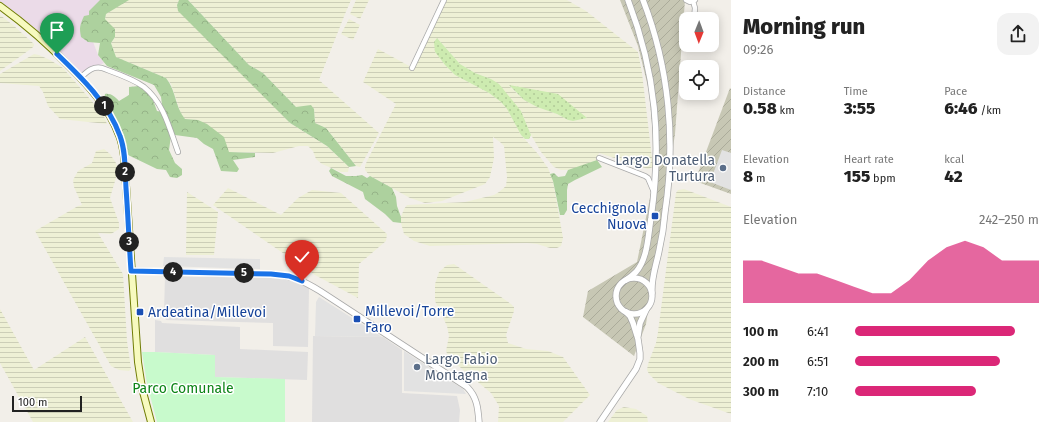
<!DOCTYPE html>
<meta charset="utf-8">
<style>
:root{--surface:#fff;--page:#f2f2f2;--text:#222;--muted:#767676;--accent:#db2777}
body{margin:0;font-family:"Fira Sans",sans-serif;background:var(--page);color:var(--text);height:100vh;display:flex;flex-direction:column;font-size:15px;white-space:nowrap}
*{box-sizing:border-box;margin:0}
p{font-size:13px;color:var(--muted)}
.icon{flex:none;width:22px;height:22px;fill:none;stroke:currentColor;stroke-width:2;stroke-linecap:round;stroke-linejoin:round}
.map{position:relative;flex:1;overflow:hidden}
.side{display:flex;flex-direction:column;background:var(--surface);width:320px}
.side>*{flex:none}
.needle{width:26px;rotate:181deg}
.controls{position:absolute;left:679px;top:12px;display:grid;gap:8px}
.controls a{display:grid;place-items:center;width:40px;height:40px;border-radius:8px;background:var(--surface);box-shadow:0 2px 10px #0003;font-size:20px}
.scale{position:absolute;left:12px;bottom:10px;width:70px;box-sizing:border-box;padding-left:4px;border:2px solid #222;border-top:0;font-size:11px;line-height:14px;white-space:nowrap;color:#222;-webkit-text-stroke:3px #fff;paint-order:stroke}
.pin{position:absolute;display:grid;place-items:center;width:34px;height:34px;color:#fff;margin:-41px -17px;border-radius:50% 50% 50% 0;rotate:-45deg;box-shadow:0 0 4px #0007}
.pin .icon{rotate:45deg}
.km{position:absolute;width:20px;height:20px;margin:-10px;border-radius:50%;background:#222;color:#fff;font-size:11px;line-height:20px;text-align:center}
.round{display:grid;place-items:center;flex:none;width:42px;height:42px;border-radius:12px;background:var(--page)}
.overview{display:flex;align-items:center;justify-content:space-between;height:68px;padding:0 12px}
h1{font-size:22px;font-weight:800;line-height:30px}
.metrics{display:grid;grid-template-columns:repeat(3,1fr);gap:6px;height:68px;padding:4px 12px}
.metrics div{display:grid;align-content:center}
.metrics b{font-size:17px;font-weight:800}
.metrics small{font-size:11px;font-weight:400}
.metrics p{font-size:11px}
.chart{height:112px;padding:8px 12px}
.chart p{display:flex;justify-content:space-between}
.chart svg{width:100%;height:72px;margin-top:4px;fill:var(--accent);opacity:.7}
ul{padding:0 12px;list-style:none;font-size:13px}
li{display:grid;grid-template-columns:64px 48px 1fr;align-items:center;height:30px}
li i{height:10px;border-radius:5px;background:var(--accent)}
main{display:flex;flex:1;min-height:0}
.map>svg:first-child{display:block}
.residential{fill:#e0dfdf}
.industrial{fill:#ebdbe8}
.construction{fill:url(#construction-furrows)}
.farmland{fill:url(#farmland-rules);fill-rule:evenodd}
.grass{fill:url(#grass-dots)}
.forest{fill:url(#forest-crowns)}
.park{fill:#c8facc}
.parking{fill:#e2e2e2}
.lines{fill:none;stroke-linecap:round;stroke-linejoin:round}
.minor-casing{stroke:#a9a9a9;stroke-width:6}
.tertiary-casing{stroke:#a9a9a9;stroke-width:7}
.secondary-casing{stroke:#707d05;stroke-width:8}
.minor{stroke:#fff;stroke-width:4.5}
.tertiary{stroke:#fff;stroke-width:5.5}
.secondary{stroke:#f7fabf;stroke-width:6}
.route-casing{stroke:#fff;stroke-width:8}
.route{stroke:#1a73e8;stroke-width:5}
.service-dot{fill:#5c6f8a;stroke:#fff;stroke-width:1.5}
.transit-dot{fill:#1a4fb4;stroke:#fff;stroke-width:1.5}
.labels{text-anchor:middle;stroke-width:3;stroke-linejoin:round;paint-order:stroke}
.service-label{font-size:14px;fill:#4e5e75;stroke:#fff;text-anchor:end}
.transit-label{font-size:14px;fill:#164399;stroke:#fff;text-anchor:start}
.park-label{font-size:14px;fill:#0c8416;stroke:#fff}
</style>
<main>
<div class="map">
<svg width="731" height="422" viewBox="0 0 731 422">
<defs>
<pattern id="construction-furrows" width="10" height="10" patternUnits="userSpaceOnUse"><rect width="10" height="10" fill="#c7c7b4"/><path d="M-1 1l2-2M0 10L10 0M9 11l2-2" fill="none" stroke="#abab9a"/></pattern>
<pattern id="farmland-rules" width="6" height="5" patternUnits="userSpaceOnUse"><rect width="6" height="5" fill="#eef0d5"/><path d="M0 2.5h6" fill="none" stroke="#ccceb7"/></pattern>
<pattern id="grass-dots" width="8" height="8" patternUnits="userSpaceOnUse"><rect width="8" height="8" fill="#cdebb0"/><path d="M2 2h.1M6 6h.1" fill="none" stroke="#b0c997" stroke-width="1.8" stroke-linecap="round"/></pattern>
<pattern id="forest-crowns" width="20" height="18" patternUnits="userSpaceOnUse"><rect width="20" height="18" fill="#add19e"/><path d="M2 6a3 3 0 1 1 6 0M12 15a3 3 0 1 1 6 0" fill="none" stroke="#95b388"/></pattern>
</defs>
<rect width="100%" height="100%" fill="#f2efe9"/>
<g class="residential">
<path d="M165,276L277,278L295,282L309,288L308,347L273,346V323L166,320L164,313Z"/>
<path d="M155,320L161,321L162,323L240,327V349L308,352L307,380L215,377V355L155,352Z"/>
<path d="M313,336L383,337L402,350V393L457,396L460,410L459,422H312Z"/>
</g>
<path class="industrial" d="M0,0H106L87,26L98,55L104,63L80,74L37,30L0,2Z"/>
<g class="construction">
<path d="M620,0H685L675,134L646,324L634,356L583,317L588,291L637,262L656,168L649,91L638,46Z"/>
<path d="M730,88L731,89V194L695,181Z"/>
</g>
<g class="farmland">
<path d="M128,0H179L177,5L290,123L327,146L349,167L348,172H341L322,164L316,159L313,151L308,146H299L273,153L229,152L198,120L185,119L181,114L171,84L166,78L116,57L111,43L115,37L105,19L106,14Z"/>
<path d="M188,0H351L345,14L319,80L379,133L360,167L356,166L326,128L315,123L314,109L296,107L263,73L249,65Z"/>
<path d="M356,0H369L360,19L350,14Z"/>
<path d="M445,0H567L586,11L638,52L642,73L653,167L648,169L599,153L597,160L573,169L568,170H561L554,167L541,152L531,135L521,111L491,79L475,73L460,64L437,38L435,52L445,65L455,75L489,93L501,102L507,109L521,135L538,154L548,168L553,181L563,238L561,246L557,248H550L537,244L527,243L430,246L414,241L404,234L401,223V217L404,209L407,205L465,202L494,195L499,192L506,186L507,177L504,146L500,142L493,137L494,158L490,177L485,184L442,201L425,203L410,198L370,176L365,170V166L367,161L396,104L363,82L378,49L413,68ZM509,86L587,118L573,121L568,120L557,114L537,107L524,100Z"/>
<path d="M0,15L13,25L34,44V46L32,48L0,71Z"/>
<path d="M349,19L360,25L353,40L341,34Z"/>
<path d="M34,54L39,55L50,60L63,68L103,114L107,124L60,119L48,106L43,92L39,86L0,83V74Z"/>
<path d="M104,149L110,154L116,163L118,171L110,198L119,223V229L111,234L98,233L123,274L127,341L131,369L129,371L119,370L111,366L35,231L78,206L82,205L74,187L73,180L78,171L92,163L96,151Z"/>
<path d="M228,188L281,215L298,198L312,190L341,193L387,234L386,241L359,264L358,298L315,275L213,205Z"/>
<path d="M684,189L731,207V414L689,399L658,383L649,374L647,370L648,364L656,343L658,332L676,193L678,190Z"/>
<path d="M187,192L218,212L214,255H186Z"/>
<path d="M454,264L511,304L514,307V311L506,335L508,343L526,349L548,351L563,357L590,395L563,422H498L499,406L491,393L449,358L446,351L449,336L447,326L435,301V284L439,272L447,265Z"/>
<path d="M0,309L34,370L85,337L133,422H33L0,363Z"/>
<path d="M624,407L636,409L647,416L648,422H608L617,410Z"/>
</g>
<g class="grass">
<path d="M437,38L460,64L475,73L491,79L499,84L521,111L531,135L529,139H525L521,135L507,109L501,102L489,93L455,75L445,65L435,52L434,42Z"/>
<path d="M509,85L558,94L587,118L573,121L568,120L557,114L537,107L524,100Z"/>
</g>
<g class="forest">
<path d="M100,0H129L106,14L105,19L115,29V37L111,43L116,57L166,78C176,90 175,107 185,119L198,120L207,124L224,137L229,152L255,153V157L233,160L239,169L237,172L221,171L213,149L204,144L197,138L175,135L171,136L169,150L175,163L182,169V175L177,178L170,177L166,170L157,169L128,155L122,131L104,99L105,94C111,93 115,97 119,101L129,95V87L139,86L150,92L157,111L163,112L161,97L154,85L107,66L98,55L100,43L88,42L81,37C79,27 80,25 84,16L89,15V11Z"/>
<path d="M179,0H188L249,65L263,73L296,107L311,105L314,109L315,123L326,128L356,166L349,167L327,146L290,123L178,11L177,5Z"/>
<path d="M597,160L602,167L575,180L568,184L567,190V210L564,215H560L553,181L550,174L554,173L558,177L565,176L568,170Z"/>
<path d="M331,168L346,176H356L362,175L367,178L370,176L392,188L396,197L397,206L401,217V223L393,222L385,214L365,199L363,192L332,176L329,171Z"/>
</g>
<path class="park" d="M142,352H155L215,355V377L285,379V422H157L147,384Z"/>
<g class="parking">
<path d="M722,150L731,153V190L710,182Z"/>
<path d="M164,257L260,259V269L163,266Z"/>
<path d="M319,297L382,337L315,336L316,302Z"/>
<path d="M404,351L463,389L466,394L404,391Z"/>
</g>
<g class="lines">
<g class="minor-casing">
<g id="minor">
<path d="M686,0L690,2L695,0"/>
<path d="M693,1L695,8L694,19"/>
<path d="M412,68L444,0"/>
<path d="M80,78C87,72 92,66 102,68C115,73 132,78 144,87C164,103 170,130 178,152"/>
<path d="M599,158L645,176L648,178L654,192"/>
</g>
</g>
<g class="tertiary-casing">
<g id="tertiary">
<path d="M643,0C669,67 676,141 665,212C664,225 662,238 659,251C656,266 651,278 652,293"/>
<path d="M131,271L271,274C293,276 302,280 320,291L467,387C477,397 478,408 479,422"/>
<circle cx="634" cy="296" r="18"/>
<path d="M626,280C629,278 633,275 636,272C648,258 648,235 651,218C662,141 656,73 628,0"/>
<path d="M638,336L640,323L646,310"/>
<path d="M600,422L636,369L640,359V353L638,339L633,323L630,316L626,312"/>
</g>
</g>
<g class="secondary-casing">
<path id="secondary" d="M0,6C25,24 48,44 69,66C89,86 109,108 119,135C122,142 123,149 124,156L138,362L142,388L151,422"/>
</g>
<use href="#minor" class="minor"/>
<use href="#tertiary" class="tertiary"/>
<use href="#secondary" class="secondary"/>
</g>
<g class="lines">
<g class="route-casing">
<path id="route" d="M57,54C81,77 109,104 120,136C126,152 125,171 126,188C128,215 129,243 131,271L271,274L289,276L302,281"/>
</g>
<use href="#route" class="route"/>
</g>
<g class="service-dot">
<circle cx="723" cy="168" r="4"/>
<circle cx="417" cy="367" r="4"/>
</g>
<g class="transit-dot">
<rect x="651" y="212" width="8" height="8" rx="2"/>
<rect x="136" y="308" width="8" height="8" rx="2"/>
<rect x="353" y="315" width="8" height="8" rx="2"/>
</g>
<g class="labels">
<g class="service-label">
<text x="715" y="165">Largo Donatella<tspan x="715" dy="16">Turtura</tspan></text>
<text x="425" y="364" text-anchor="start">Largo Fabio<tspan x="425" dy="16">Montagna</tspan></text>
</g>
<g class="transit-label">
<text x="647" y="213" text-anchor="end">Cecchignola<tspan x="647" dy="16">Nuova</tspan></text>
<text x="365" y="316">Millevoi/Torre<tspan x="365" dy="16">Faro</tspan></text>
<text x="148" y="317">Ardeatina/Millevoi</text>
</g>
<g class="park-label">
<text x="183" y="393">Parco Comunale</text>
</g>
</g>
</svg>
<div class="controls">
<a><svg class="needle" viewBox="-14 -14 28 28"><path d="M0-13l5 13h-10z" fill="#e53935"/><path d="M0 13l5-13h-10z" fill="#767676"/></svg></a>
<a><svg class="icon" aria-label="locate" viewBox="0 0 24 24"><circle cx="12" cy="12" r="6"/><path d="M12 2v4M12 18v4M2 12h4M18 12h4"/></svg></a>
</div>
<div class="scale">100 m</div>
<div class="pin" style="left:57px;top:54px;background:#1e9e55"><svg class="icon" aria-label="arrive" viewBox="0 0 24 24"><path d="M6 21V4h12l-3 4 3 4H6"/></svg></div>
<div class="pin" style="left:302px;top:281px;background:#d93025"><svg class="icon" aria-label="check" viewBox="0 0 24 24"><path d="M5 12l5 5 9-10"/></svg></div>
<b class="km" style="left:104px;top:106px">1</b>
<b class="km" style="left:125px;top:172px">2</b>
<b class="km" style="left:129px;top:242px">3</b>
<b class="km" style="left:173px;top:272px">4</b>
<b class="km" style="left:244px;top:273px">5</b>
</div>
<section class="side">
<div class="overview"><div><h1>Morning run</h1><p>09:26</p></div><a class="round"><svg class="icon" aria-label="share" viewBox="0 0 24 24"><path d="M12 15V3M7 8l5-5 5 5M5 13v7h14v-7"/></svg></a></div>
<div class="metrics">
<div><p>Distance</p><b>0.58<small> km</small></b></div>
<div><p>Time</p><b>3:55</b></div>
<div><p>Pace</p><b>6:46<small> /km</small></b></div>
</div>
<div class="metrics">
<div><p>Elevation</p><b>8<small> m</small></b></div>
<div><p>Heart rate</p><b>155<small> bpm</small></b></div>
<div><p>kcal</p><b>42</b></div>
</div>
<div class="chart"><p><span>Elevation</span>242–250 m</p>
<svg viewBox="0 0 160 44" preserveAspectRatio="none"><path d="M0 44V18L10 18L20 22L30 26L40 26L50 30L60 34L70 38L80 38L90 30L100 18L110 10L120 6L130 10L140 18L150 18L160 18V44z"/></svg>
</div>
<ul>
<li><b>100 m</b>6:41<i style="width:87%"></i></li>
<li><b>200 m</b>6:51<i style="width:79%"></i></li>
<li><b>300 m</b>7:10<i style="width:66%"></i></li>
</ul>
</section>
</main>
